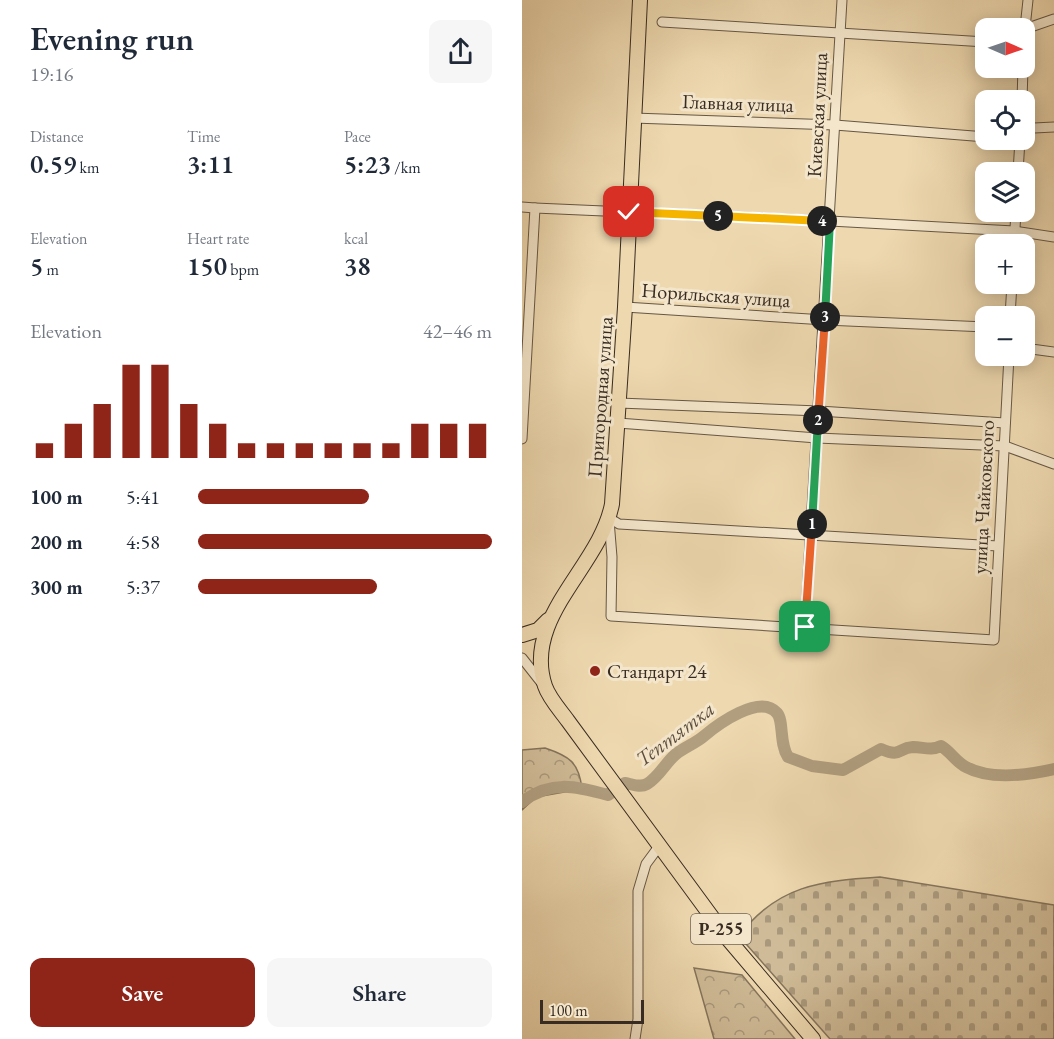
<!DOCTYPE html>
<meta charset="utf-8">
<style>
:root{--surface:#fff;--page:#f6f6f7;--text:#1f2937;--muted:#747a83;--accent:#8f2418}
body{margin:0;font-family:"EB Garamond",serif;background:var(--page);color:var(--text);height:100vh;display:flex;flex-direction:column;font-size:22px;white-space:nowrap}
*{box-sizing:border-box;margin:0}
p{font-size:20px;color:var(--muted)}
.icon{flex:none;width:33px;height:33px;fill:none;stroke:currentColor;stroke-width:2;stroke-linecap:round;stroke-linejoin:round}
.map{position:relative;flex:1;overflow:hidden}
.drawer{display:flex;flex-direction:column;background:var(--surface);width:522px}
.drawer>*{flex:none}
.needle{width:39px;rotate:92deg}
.tools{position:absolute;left:453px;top:18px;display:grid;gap:12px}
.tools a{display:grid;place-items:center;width:60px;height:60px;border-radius:12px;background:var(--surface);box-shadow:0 3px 15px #0003;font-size:30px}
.scale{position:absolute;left:18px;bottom:15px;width:104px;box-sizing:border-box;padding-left:6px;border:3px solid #382c22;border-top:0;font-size:16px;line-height:21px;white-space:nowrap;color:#382c22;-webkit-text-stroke:4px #f4e6cb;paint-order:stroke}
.pin{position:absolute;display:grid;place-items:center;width:51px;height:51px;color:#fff;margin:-26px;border-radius:12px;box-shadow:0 3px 9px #0006}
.km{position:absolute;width:30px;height:30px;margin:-15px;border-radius:50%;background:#222;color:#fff;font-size:16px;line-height:30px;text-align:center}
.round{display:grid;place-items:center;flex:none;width:63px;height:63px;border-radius:12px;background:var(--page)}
.headline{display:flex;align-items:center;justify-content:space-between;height:102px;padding:0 30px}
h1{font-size:33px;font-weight:600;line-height:45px}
.metrics{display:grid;grid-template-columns:repeat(3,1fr);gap:9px;height:102px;padding:6px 30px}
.metrics div{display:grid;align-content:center}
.metrics b{font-size:26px;font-weight:600}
.metrics small{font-size:16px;font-weight:400}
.metrics p{font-size:16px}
.chart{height:168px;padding:12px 30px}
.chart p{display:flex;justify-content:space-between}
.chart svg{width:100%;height:108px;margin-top:6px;stroke:var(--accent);stroke-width:6}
.primary-button{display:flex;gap:12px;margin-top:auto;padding:12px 30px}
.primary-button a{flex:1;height:69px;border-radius:12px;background:var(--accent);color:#fff;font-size:24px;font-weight:600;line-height:69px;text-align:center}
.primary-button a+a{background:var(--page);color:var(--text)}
ul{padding:0 30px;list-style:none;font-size:20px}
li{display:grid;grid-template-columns:96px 72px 1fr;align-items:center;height:45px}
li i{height:15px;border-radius:8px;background:var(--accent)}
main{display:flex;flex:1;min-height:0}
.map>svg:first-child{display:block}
.forest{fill:url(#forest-crowns);stroke:#84745c;stroke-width:1.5}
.cemetery{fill:url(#cemetery-stones);stroke:#84745c;stroke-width:1.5}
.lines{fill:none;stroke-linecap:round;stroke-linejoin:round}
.river{stroke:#b09e7f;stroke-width:12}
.minor-casing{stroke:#665745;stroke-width:11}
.highway-casing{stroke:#382c22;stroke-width:16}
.minor{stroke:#f4e6cb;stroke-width:9}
.highway{stroke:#eed8af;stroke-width:14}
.split-1-casing{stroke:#fff;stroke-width:12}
.split-2-casing{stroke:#fff;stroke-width:12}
.split-3-casing{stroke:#fff;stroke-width:12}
.split-4-casing{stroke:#fff;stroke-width:12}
.split-5-casing{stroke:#fff;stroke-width:12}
.split-6-casing{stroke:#fff;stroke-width:12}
.split-1{stroke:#f0652b;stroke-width:8}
.split-2{stroke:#22a559;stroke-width:8}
.split-3{stroke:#f0652b;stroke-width:8}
.split-4{stroke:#22a559;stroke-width:8}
.split-5{stroke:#f5b400;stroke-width:8}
.split-6{stroke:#f5b400;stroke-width:8}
.poi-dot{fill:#8f2418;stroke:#f4e6cb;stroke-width:2}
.labels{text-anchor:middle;stroke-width:6;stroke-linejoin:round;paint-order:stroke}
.shield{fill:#f4e6cb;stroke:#706455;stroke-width:1.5}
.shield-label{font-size:18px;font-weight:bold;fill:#382c22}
.street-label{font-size:20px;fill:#382c22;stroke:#f4e6cb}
.poi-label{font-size:20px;fill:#382c22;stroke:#f4e6cb;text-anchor:start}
.water-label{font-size:21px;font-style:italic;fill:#5c4e3e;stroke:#f4e6cb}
</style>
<main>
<section class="drawer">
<div class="headline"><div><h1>Evening run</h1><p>19:16</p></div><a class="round"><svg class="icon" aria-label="share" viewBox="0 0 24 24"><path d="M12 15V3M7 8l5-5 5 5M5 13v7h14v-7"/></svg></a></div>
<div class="metrics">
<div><p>Distance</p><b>0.59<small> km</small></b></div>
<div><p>Time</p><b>3:11</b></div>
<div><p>Pace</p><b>5:23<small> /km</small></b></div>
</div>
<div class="metrics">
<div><p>Elevation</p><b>5<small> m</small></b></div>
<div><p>Heart rate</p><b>150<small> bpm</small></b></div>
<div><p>kcal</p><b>38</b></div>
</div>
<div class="chart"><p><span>Elevation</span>42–46 m</p>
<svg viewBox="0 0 160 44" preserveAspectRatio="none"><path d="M5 44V38M15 44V30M25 44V22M35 44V6M45 44V6M55 44V22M65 44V30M75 44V38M85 44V38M95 44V38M105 44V38M115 44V38M125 44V38M135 44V30M145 44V30M155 44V30"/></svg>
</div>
<ul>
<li><b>100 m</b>5:41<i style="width:58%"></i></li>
<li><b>200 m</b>4:58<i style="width:100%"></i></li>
<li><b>300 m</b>5:37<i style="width:61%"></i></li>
</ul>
<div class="primary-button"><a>Save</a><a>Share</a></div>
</section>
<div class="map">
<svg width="532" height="1039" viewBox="0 0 532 1039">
<defs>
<pattern id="forest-crowns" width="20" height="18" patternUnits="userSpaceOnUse" patternTransform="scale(1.5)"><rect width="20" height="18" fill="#cfbb97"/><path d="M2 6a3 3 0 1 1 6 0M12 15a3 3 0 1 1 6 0" fill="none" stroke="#a9987b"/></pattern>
<pattern id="cemetery-stones" width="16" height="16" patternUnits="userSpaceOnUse" patternTransform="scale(1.5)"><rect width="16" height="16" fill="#cfbb97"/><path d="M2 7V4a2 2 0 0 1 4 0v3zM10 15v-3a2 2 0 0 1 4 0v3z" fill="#a9987b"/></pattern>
</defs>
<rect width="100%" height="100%" fill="#eed8af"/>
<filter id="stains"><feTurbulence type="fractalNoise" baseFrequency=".00333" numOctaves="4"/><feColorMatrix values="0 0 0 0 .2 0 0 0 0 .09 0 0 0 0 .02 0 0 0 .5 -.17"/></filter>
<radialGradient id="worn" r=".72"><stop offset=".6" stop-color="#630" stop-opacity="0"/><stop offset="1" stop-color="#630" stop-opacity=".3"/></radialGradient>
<g class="forest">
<path d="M23,748C47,756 57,762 60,789L14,797L0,810V750Z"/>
<path d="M172,968L220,975L273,1039H192Z"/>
</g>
<path class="cemetery" d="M358,877L532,905V1039H308L217,936C255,885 299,881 358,877Z"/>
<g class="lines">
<path class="river" d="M0,802C29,780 52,786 86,795L103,783C110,784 118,788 125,784C137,777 144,762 154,754C163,747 174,743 182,736C195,725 238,693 255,713C262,721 257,743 266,757L290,766L321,770L359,749C380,758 375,748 391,747C402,747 408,751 419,746C428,751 434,762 444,767C468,780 506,775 532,769"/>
<g class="minor-casing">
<g id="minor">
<path d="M140,22L464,42"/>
<path d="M503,29L532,19"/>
<path d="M502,37L506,0"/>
<path d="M500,100L501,68"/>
<path d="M111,118L313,125L464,137"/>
<path d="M502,132L512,128L532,127"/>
<path d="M496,172L498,140"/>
<path d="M0,207L13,208"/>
<path d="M492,244L494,212"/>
<path d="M103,307L303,320L464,327"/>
<path d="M488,316L490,284"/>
<path d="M502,348L532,352"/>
<path d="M97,403L297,411L483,423"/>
<path d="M96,423L295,438L483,446L532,464"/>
<path d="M0,439L13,208L308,221L492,231L532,237"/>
<path d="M87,518L97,524L476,546"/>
<path d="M87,520L90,557L89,616L472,640L487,356"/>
<path d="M283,627L320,0"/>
<path d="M0,658L22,686"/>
<path d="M113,1039L116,1019V891L124,864L138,845"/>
</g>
</g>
<g class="highway-casing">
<g id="highway">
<path d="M118,0L103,307L90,504C78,567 0,617 23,686C27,698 38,710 46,721L206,939L291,1039"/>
<path d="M0,635L16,630L26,620"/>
</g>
</g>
<use href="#minor" class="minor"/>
<use href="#highway" class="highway"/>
</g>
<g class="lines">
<g class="split-1-casing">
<path id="split-1" d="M283,627L290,524"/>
</g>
<g class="split-2-casing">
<path id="split-2" d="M290,524L296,420"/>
</g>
<g class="split-3-casing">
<path id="split-3" d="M296,420L303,317"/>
</g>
<g class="split-4-casing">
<path id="split-4" d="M300,221H308L303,317"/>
</g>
<g class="split-5-casing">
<path id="split-5" d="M196,216L300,221"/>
</g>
<g class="split-6-casing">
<path id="split-6" d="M107,212L196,216"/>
</g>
<use href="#split-1" class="split-1"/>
<use href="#split-2" class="split-2"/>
<use href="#split-3" class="split-3"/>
<use href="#split-4" class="split-4"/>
<use href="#split-5" class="split-5"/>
<use href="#split-6" class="split-6"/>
</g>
<circle class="poi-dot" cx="73" cy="671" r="6"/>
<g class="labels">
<rect class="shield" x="169" y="914" width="60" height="30" rx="4.5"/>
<g class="shield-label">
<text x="199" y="935">Р-255</text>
</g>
<g class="street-label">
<text transform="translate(216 103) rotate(2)" y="7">Главная улица</text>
<text transform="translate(295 115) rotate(-87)" y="7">Киевская улица</text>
<text transform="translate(194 295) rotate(4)" y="7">Норильская улица</text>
<text transform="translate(78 397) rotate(-86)" y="7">Пригородная улица</text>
<text transform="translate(461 497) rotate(-87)" y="7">улица Чайковского</text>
</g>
<g class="poi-label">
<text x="85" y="678">Стандарт 24</text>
</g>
<g class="water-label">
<text transform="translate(153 734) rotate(-37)" y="7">Тептятка</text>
</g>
</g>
<rect width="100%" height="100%" filter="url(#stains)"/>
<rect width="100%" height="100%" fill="url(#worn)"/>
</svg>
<div class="tools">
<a><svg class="needle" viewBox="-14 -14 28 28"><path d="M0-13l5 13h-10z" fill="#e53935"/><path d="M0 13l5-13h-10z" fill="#747a83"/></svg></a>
<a><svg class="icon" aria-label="locate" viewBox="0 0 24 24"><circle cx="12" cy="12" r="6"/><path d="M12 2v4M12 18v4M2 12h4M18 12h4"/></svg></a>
<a><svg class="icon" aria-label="layers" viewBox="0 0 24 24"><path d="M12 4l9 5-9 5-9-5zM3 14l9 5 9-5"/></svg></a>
<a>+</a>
<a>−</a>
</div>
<div class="scale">100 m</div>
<div class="pin" style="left:283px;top:627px;background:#1e9e55"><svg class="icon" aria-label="arrive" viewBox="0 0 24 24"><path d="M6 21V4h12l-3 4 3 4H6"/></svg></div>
<div class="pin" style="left:107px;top:212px;background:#d93025"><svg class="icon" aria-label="check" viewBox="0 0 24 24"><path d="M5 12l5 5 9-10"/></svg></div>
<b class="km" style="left:290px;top:524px">1</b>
<b class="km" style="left:296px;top:420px">2</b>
<b class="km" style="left:303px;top:317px">3</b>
<b class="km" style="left:300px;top:221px">4</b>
<b class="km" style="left:196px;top:216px">5</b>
</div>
</main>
